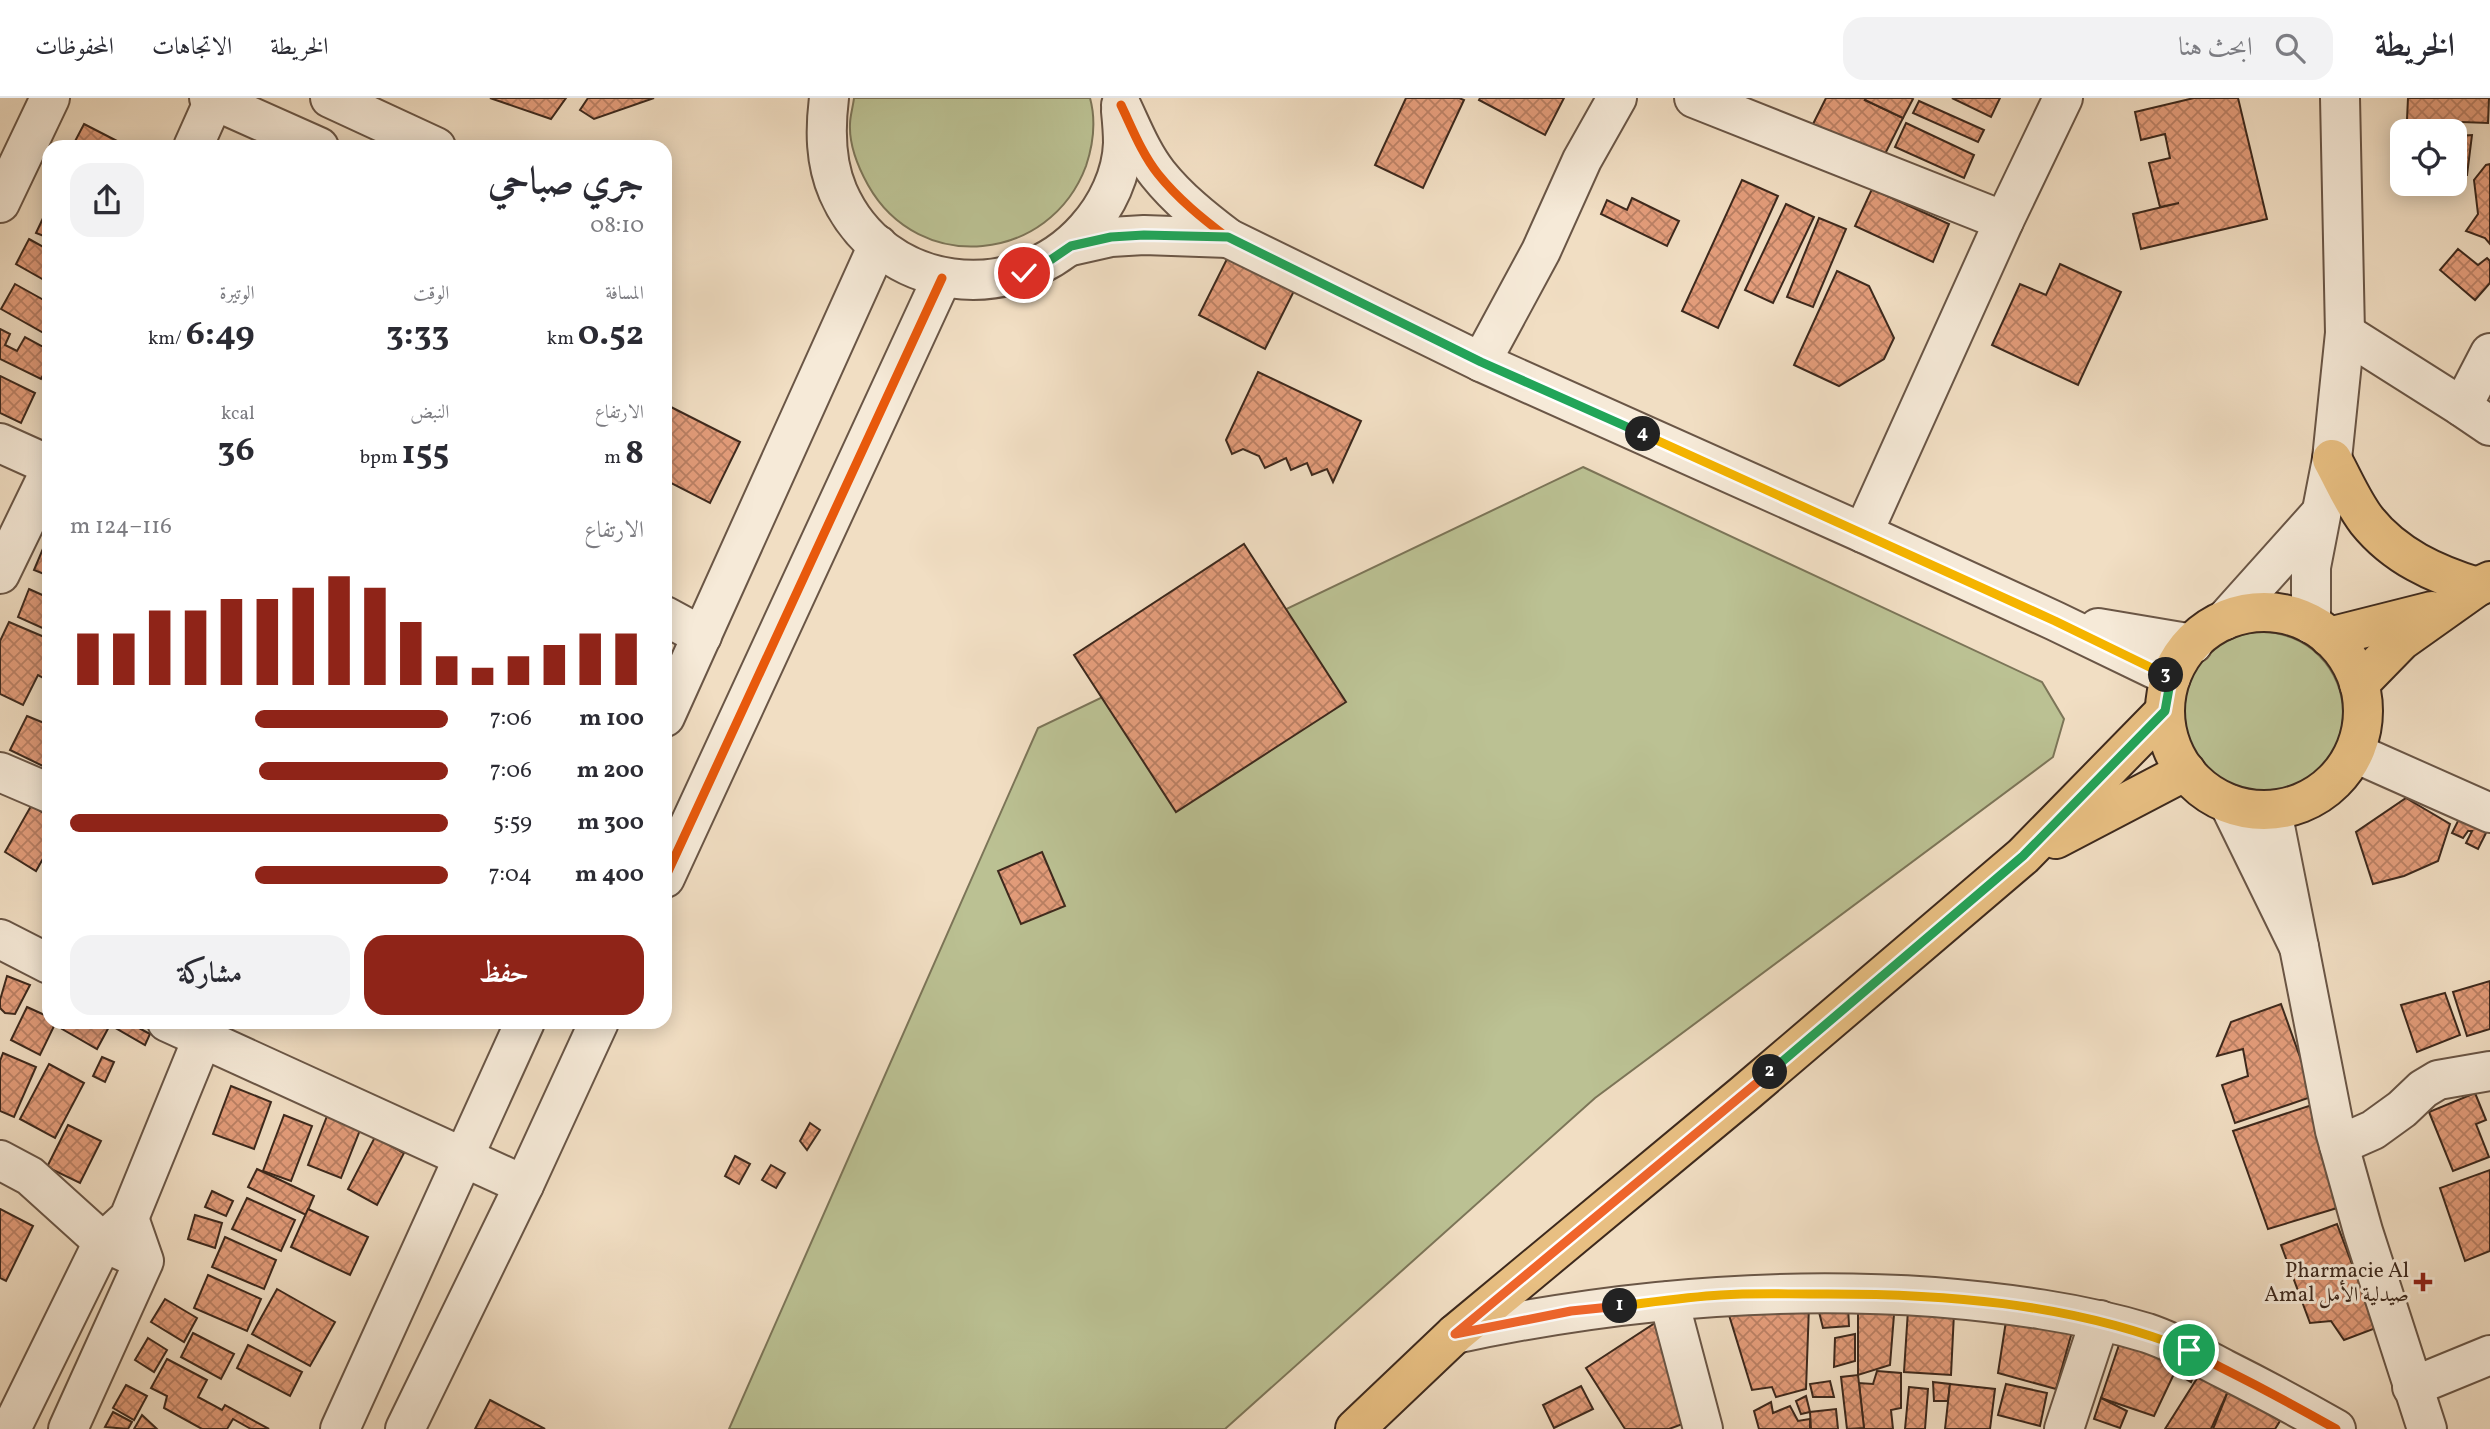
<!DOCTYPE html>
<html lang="ar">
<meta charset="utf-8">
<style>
:root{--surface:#fff;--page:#f2f2f3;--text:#2b2b33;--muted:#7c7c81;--line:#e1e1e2;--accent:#8f2418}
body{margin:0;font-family:Vollkorn,Amiri,serif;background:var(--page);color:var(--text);direction:rtl;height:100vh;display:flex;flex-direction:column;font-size:26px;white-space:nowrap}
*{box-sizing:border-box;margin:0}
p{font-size:23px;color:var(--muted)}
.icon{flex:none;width:38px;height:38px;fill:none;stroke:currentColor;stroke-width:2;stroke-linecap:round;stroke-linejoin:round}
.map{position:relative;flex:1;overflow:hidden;direction:ltr}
.side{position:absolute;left:42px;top:42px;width:630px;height:889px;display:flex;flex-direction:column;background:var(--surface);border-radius:21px;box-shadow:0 4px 18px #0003;direction:rtl}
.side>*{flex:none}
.fabs{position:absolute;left:2390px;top:21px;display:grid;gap:14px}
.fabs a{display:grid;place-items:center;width:77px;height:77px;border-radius:14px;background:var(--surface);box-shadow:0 4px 18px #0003;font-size:35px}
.pin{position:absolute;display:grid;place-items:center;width:60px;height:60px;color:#fff;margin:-30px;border:4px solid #fff;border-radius:50%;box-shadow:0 2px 7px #0007}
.km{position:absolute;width:35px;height:35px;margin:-18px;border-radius:50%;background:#222;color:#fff;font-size:19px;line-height:35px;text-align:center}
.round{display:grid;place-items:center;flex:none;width:74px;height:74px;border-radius:21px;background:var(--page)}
.headline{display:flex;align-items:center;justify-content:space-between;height:119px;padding:0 28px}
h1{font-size:38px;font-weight:700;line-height:52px}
.figures{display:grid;grid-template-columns:repeat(3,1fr);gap:10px;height:119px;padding:7px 28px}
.figures div{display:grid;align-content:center}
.figures b{font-size:35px;font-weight:700}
.figures small{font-size:19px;font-weight:400}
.figures p{font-size:19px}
.chart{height:196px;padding:14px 28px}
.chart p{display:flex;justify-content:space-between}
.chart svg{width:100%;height:126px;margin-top:7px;stroke:var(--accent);stroke-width:6}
.action{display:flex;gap:14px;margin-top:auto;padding:14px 28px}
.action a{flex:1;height:80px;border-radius:21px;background:var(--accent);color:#fff;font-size:28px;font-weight:700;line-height:80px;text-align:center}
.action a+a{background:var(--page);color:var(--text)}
ul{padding:0 28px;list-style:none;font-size:23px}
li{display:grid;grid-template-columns:112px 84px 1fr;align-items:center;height:52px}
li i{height:18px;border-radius:9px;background:var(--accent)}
header{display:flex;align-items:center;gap:42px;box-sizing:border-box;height:98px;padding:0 35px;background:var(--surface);border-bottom:2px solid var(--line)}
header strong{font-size:33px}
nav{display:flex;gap:38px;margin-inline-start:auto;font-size:24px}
.search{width:490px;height:63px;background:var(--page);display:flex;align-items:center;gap:18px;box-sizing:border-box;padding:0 24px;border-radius:21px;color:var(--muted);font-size:26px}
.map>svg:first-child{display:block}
.green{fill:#bbc193;stroke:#7c7558;stroke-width:2}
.building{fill:url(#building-cross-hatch);stroke:#3d291d;stroke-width:2}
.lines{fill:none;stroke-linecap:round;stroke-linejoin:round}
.minor-casing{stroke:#6a5646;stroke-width:42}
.major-casing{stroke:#3d291d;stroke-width:42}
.minor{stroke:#f6ead8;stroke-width:38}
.major{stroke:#e8bf82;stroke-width:38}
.cycleway-casing{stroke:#f6ead8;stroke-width:13}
.cycleway{stroke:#e8590c;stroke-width:9}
.split-1-casing{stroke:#fff;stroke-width:14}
.split-2-casing{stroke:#fff;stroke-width:14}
.split-3-casing{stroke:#fff;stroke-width:14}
.split-4-casing{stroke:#fff;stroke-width:14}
.split-5-casing{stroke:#fff;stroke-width:14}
.split-1{stroke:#f5b400;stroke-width:9}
.split-2{stroke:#f0652b;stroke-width:9}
.split-3{stroke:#22a559;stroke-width:9}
.split-4{stroke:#f5b400;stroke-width:9}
.split-5{stroke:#22a559;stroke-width:9}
.poi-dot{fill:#8f2418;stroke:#f6ead8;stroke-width:2.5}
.labels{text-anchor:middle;stroke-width:6;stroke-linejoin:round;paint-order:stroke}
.poi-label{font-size:21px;fill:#3d291d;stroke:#f6ead8;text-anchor:end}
</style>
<header>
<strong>الخريطة</strong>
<div class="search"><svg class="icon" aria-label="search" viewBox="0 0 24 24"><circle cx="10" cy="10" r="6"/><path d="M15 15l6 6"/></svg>ابحث هنا</div>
<nav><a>الخريطة</a><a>الاتجاهات</a><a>المحفوظات</a></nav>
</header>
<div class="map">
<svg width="2490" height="1331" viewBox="0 0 2490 1331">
<defs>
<pattern id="building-cross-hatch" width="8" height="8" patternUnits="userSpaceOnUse" patternTransform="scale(1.75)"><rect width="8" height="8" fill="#e49d7b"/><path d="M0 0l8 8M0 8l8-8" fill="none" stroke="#ba8064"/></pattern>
</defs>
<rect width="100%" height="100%" fill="#f1dec3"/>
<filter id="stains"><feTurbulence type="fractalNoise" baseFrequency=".00286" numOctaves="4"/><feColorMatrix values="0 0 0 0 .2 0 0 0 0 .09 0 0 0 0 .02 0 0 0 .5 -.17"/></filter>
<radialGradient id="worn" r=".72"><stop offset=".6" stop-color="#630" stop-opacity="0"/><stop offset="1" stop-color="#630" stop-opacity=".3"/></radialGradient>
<g class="green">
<path d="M854,0H1090C1096,22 1093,47 1086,68C1050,165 919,178 868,87C858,69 849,47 850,26C850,18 853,9 854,0Z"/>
<path d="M1583,369L2042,584L2064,621L2053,659L1595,1000L1225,1331H729L1038,630Z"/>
<circle cx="2262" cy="615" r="81"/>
</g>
<g class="building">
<path d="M490,0H566L551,21Z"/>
<path d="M588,0H654L594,21L580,12Z"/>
<path d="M1406,0H1459L1464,2L1423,90L1375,67Z"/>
<path d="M1480,0H1564L1545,37L1479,2Z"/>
<path d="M1826,0H1866L1865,2L1903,20L1882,62L1812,28Z"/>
<path d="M1866,0H1911L1913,1L1903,20L1865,2Z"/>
<path d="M1952,0H2000L1991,19Z"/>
<path d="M2194,0H2238L2267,121L2141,151L2133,116L2179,105L2160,109L2149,65L2170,60L2165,36L2141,42L2135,14Z"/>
<path d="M2408,0H2489L2488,25L2407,22Z"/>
<path d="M1919,3L1984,32L1978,44L1913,15Z"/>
<path d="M1906,25L1974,57L1964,80L1895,49Z"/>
<path d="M84,26L121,45L119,49H72Z"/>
<path d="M2472,37L2467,77H2455V38Z"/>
<path d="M2490,66V146L2485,140L2466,133L2478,116L2474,82L2486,67Z"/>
<path d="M1742,82L1778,98L1718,230L1682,213Z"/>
<path d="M1872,91L1949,126L1933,164L1855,128Z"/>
<path d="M1632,100L1679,123L1667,148L1601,116L1607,102L1627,112Z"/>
<path d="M1786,106L1814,119L1773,205L1745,192Z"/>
<path d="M44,118L49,121V140L36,135Z"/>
<path d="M1819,120L1846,131L1813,209L1787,199Z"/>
<path d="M29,141L49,152V173L44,182L16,166Z"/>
<path d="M2458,151L2478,167L2487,160L2490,163V185L2475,202L2440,172Z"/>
<path d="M1230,155L1296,189L1265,251L1199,217Z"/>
<path d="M2060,166L2121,194L2078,287L1992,247L2020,186L2046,197Z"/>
<path d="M1837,173L1869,188L1894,240L1884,261L1839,288L1794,267Z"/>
<path d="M15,186L49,205V238L1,211Z"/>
<path d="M0,231L10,236L5,247L17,253L25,239L49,252V266L41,281L0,261Z"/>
<path d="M1258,274L1361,323L1333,384L1327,371L1312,377L1307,365L1291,372L1286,360L1265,370L1259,358L1243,351L1232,356L1226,342Z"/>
<path d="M0,278L35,295L21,325L0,315Z"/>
<path d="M665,306L740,344L710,405L665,382Z"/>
<path d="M47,441L49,442V478L34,472Z"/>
<path d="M1244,446L1346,604L1176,714L1074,557Z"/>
<path d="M29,491L49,500V533L18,519Z"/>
<path d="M9,524L49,541V583L38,577L23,607L0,596V543Z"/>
<path d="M27,618L49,627V666L45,669L10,652Z"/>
<path d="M2406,700L2450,726L2438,763L2404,778L2373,786L2356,734Z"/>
<path d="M31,708L49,718V750L36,773L5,754Z"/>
<path d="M2463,713L2490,727L2478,751L2466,745L2472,733H2468L2463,740L2452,735Z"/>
<path d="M1042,754L1065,808L1021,826L998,773Z"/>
<path d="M7,878L30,887L15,916L5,915L0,910V902Z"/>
<path d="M2490,883V931L2467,938L2453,894Z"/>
<path d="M2445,895L2460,937L2417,954L2401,907Z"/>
<path d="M2281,906L2314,998L2235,1025L2222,987L2248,978L2243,951L2217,958L2231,924Z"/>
<path d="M27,909L49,919V924H56L40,957L11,942Z"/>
<path d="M66,924H128L150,936L145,947L110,927L97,951L62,931Z"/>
<path d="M3,955L36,969L14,1019L0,1013V963Z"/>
<path d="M102,959L114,964L105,984L93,978Z"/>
<path d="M49,966L84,985L55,1040L20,1021Z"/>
<path d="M231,988L271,1004L254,1051L213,1036Z"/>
<path d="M2475,995L2486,1022L2476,1026L2489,1059L2453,1073L2429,1014Z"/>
<path d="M2315,1006L2347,1107L2268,1131L2233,1033Z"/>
<path d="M329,1013L362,1027L341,1080L308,1067Z"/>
<path d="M284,1017L312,1028L291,1083L263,1073Z"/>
<path d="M810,1025L820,1032L807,1052L800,1043Z"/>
<path d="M68,1027L101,1043L80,1085L47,1069Z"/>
<path d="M375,1039L404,1055L377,1107L348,1091Z"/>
<path d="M735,1058L750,1066L739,1086L725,1078Z"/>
<path d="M771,1067L785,1075L776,1090L762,1082Z"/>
<path d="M257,1071L314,1098L306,1117L248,1089Z"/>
<path d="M2490,1072V1153L2465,1163L2440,1090Z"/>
<path d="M212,1093L233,1103L226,1118L205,1109Z"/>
<path d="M247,1100L295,1122L281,1153L232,1131Z"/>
<path d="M0,1111L33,1128L6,1183L0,1180Z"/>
<path d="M308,1111L368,1139L350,1177L291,1149Z"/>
<path d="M195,1117L222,1125L215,1150L188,1141Z"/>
<path d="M2337,1126L2376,1230L2344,1242L2331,1223L2310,1225L2281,1147Z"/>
<path d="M225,1139L276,1162L264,1191L212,1169Z"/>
<path d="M208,1177L261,1201L247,1233L194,1210Z"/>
<path d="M277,1191L335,1224L310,1268L252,1236Z"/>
<path d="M165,1201L197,1220L184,1244L151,1224Z"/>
<path d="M1858,1203L1895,1204L1890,1267L1858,1277Z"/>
<path d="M1725,1204L1809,1208L1806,1291L1776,1299L1772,1289L1752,1292Z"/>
<path d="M1848,1208L1849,1228L1823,1230L1818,1210Z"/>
<path d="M1908,1212L1954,1215L1951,1277L1904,1274Z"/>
<path d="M2006,1223L2072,1234L2056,1291L1998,1275Z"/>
<path d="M1655,1225L1699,1320L1669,1331H1625L1586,1270Z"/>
<path d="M193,1235L234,1256L221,1281L181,1259Z"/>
<path d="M2123,1235L2182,1259L2154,1318L2101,1300Z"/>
<path d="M1855,1236V1263L1834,1269L1835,1240Z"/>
<path d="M148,1240L167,1252L154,1274L135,1262Z"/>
<path d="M248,1247L302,1274L290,1298L237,1270Z"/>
<path d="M2182,1259L2197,1270L2191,1284L2174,1274Z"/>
<path d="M167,1261L207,1282L198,1299L222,1312L225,1307L269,1331H251L233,1321L227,1331H202L164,1310L167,1298L151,1290Z"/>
<path d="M2203,1271L2229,1291L2211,1331H2165Z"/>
<path d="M1877,1273L1901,1275V1310L1891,1312L1893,1331H1864L1859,1285L1873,1286Z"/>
<path d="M1858,1277L1864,1330L1847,1331L1841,1279Z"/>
<path d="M1830,1283L1834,1299H1813L1810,1286Z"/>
<path d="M1933,1284L1950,1286L1948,1303H1934Z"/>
<path d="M1950,1286L1995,1291L1990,1331H1945Z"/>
<path d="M2006,1286L2047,1295L2040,1328L1998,1317Z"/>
<path d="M126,1287L147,1298L134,1322L113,1310Z"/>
<path d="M1581,1288L1593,1311L1554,1330L1543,1307Z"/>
<path d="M1909,1289L1928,1291L1925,1331H1905Z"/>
<path d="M2229,1291L2280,1323L2275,1331H2213Z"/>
<path d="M1806,1298L1810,1314L1801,1316L1796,1303Z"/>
<path d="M2101,1300L2127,1313L2120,1330L2094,1321Z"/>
<path d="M490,1302L545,1331H475Z"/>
<path d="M1771,1304L1773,1315L1790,1308L1798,1323L1810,1321V1331H1759L1754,1313Z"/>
<path d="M1836,1311L1838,1331H1811L1810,1314Z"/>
<path d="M113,1314L132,1324L128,1331L105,1329Z"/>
<path d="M142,1317L157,1331H134Z"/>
</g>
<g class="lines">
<g class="minor-casing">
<g id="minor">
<path d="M209,0L319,49"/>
<path d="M330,0L436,49"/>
<path d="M829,0C825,32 825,64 838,94C882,195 1015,211 1086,131C1107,108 1122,76 1123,45C1123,34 1122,23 1121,13"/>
<path d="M1694,0L2004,123"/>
<path d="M1121,7C1132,30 1142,56 1158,76C1178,101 1203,121 1228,140L1481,264L1863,435L2055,523L2171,579"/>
<path d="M193,49L214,2"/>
<path d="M0,105L50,0"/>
<path d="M1071,148L1111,139L1144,137L1228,140"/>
<path d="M2345,235L2462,309"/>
<path d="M2490,255L2462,309L2490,328"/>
<path d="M1481,264L1541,153L1582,62L1617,0"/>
<path d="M0,345L49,367"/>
<path d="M1863,435L2004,123L2063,0"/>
<path d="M0,476L49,375"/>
<path d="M665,518L702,538"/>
<path d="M2225,522L2320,416"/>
<path d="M2311,526V469L2332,361L2345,235L2340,0"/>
<path d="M2098,530L2193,546"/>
<path d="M665,619L878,147"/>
<path d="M2355,655L2490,715"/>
<path d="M0,674L49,695"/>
<path d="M2229,706L2299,849L2272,713"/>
<path d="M665,780L942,180"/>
<path d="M0,841L49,866"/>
<path d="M2299,849L2335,1033L2363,1133L2427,1331"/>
<path d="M167,924L524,1087"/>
<path d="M2339,1047L2373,1032L2402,1011L2423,991L2438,982L2490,973"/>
<path d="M0,1062L30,1078L103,1144L127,1155"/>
<path d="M1669,1203L1703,1331"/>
<path d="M1455,1236C1612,1202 1773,1188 1934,1199C2006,1205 2078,1214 2147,1235C2174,1244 2199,1258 2224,1271C2262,1290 2299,1310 2336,1331"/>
<path d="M2412,1289L2490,1257"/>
<path d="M11,1331L103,1144L129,1120L209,924"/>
<path d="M68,1331L144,1163L129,1120"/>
<path d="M340,1331L525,924"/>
<path d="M405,1331L524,1087L599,924"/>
<path d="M2064,1331L2100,1222"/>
</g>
</g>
<g class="major-casing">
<g id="major">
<path d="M2332,361C2343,381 2353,405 2367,423C2395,458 2435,476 2477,489"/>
<circle cx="2264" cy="613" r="99"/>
<path d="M2329,539L2432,513"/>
<path d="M2359,586L2401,543L2477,489L2490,483"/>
<path d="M2056,741L2186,673"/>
<path d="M1355,1331L1455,1236L1744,996L2023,758L2165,613"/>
</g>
</g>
<use href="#minor" class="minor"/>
<use href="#major" class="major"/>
<g class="cycleway-casing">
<g id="cycleway">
<path d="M1121,7C1132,30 1142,56 1158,76C1178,101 1203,121 1228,140L1481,264L1863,435L2055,523L2171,579"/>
<path d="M665,780L942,180"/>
<path d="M1455,1236C1612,1202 1773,1188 1934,1199C2006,1205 2078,1214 2147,1235C2174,1244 2199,1258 2224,1271C2262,1290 2299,1310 2336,1331"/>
</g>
</g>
<use href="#cycleway" class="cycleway"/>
</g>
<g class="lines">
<g class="split-1-casing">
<path id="split-1" d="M1620,1208C1653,1204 1687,1199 1721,1197C1751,1195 1781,1196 1811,1196C1939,1195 2069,1204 2189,1252"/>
</g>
<g class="split-2-casing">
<path id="split-2" d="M1620,1208L1571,1213L1455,1236L1770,974"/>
</g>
<g class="split-3-casing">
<path id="split-3" d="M1770,974L2023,758L2165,613L2171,579L2166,577"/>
</g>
<g class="split-4-casing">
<path id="split-4" d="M1643,336L2055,523L2166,577"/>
</g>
<g class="split-5-casing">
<path id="split-5" d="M1024,175L1049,163L1071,148L1111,139L1144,137L1228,139L1481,264L1643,336"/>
</g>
<use href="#split-1" class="split-1"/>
<use href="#split-2" class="split-2"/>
<use href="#split-3" class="split-3"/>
<use href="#split-4" class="split-4"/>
<use href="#split-5" class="split-5"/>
</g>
<path class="poi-dot" d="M2419.5 1173.5h7v7h7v7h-7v7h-7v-7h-7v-7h7z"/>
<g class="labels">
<g class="poi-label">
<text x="2409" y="1179">Pharmacie Al<tspan x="2409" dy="24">Amal صيدلية الأمل</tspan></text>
</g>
</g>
<rect width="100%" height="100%" filter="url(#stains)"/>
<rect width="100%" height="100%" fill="url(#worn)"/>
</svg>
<div class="fabs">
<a><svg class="icon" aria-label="locate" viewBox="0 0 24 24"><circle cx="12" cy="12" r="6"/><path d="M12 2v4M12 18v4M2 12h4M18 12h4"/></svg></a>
</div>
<div class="pin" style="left:2189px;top:1252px;background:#1e9e55"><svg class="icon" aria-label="arrive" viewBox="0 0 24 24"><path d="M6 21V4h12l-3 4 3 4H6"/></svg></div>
<div class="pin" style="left:1024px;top:175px;background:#d93025"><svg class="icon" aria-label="check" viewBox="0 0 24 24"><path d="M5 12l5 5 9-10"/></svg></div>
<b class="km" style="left:1620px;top:1208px">1</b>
<b class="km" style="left:1770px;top:974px">2</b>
<b class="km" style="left:2166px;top:577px">3</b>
<b class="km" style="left:1643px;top:336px">4</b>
<section class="side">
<div class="headline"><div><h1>جري صباحي</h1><p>08:10</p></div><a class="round"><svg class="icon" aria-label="share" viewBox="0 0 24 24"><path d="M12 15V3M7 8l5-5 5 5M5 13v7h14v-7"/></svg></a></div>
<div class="figures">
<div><p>المسافة</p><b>0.52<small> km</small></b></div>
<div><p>الوقت</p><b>3:33</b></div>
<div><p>الوتيرة</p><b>6:49<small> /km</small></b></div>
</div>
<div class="figures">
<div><p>الارتفاع</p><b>8<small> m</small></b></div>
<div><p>النبض</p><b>155<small> bpm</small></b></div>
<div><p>kcal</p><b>36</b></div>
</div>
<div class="chart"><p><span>الارتفاع</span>116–124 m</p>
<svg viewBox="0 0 160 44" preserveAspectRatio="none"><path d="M5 44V26M15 44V26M25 44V18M35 44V18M45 44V14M55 44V14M65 44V10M75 44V6M85 44V10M95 44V22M105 44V34M115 44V38M125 44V34M135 44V30M145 44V26M155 44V26"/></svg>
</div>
<ul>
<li><b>100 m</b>7:06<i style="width:51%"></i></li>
<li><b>200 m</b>7:06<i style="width:50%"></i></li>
<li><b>300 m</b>5:59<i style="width:100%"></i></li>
<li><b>400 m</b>7:04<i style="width:51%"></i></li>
</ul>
<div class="action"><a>حفظ</a><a>مشاركة</a></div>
</section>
</div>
